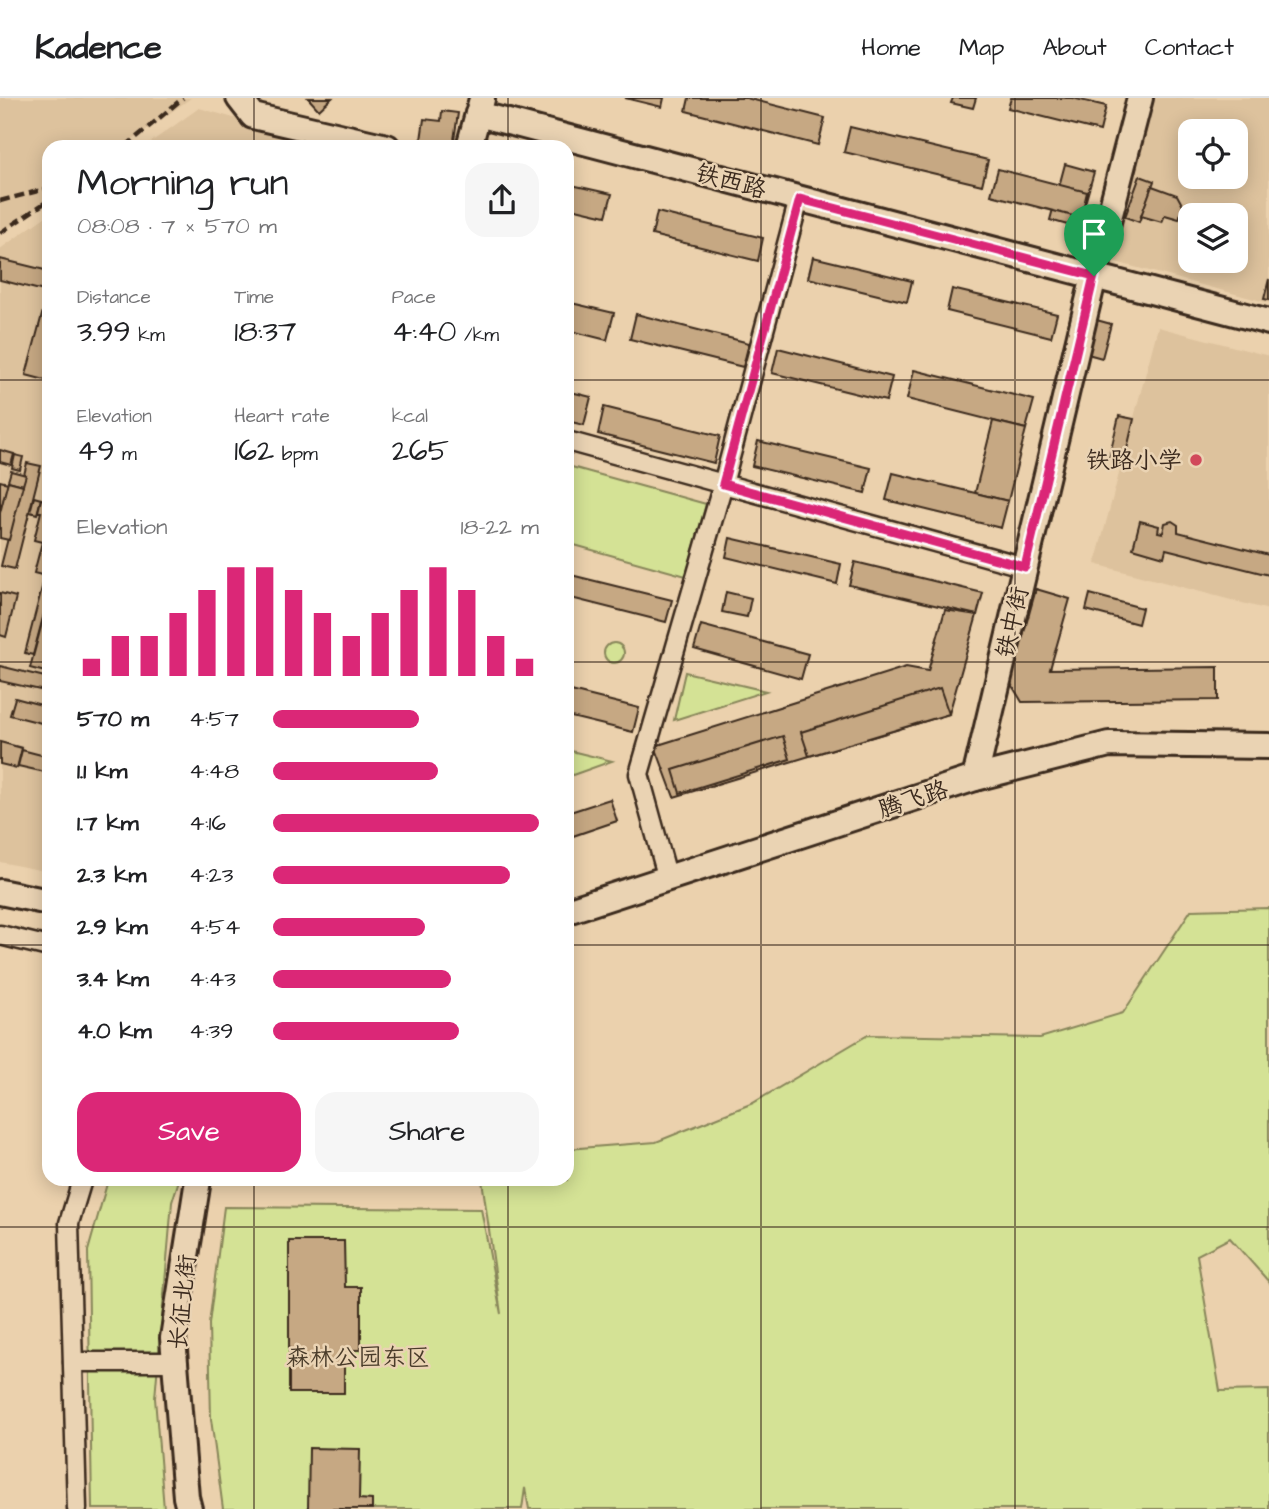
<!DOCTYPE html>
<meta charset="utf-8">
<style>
:root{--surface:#fff;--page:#f6f6f6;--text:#202124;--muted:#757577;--line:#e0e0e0;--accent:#db2777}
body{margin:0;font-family:"Architects Daughter","LXGW WenKai TC",sans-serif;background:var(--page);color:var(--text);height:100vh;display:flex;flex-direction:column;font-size:26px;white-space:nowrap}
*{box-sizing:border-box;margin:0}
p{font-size:23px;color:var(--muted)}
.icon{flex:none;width:38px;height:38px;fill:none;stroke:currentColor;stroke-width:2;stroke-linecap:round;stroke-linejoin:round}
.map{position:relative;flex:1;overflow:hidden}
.details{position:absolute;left:42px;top:42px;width:532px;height:1046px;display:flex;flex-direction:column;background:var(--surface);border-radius:21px;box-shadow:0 4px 18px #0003}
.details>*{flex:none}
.fabs{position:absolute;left:1178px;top:21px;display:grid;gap:14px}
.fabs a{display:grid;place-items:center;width:70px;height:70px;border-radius:14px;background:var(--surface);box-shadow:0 4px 18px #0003;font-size:35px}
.pin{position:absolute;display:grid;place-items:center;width:60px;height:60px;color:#fff;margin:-72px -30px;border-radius:50% 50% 50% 0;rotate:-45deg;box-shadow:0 0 7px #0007}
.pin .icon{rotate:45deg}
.round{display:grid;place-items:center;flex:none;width:74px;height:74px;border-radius:21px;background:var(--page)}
.headline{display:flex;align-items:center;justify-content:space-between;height:119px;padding:0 35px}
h1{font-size:38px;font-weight:600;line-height:52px}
.stats{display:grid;grid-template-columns:repeat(3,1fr);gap:10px;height:119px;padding:7px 35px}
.stats div{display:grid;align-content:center}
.stats b{font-size:30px;font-weight:600}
.stats small{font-size:19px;font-weight:400}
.stats p{font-size:19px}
.chart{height:196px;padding:14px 35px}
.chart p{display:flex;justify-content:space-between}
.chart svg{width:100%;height:126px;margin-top:7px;stroke:var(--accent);stroke-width:6}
.action{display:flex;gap:14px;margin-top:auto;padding:14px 35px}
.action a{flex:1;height:80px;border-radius:21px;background:var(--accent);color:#fff;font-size:28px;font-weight:600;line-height:80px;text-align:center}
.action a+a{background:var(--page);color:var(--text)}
ul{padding:0 35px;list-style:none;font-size:23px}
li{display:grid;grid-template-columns:112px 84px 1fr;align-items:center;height:52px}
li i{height:18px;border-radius:9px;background:var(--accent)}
header{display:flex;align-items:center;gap:42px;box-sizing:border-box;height:98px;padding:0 35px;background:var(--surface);border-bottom:2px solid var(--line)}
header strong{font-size:33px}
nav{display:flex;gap:38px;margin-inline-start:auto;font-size:24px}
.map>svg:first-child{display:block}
.built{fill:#ddc29d;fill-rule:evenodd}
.green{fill:#d4e295;stroke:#88865a;stroke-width:2}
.building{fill:#c6a883;stroke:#3b2a1e;stroke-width:2}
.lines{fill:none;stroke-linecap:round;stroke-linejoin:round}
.street-casing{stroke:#3b2a1e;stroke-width:23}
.secondary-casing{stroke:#3b2a1e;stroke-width:30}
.street{stroke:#ead3b3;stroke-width:18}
.secondary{stroke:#ead3b3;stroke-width:24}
.rail{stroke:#3b2a1e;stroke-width:4.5;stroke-dasharray:10 5;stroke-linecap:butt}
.route-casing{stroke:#fff;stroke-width:14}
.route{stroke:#db2777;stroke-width:9}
.grid{fill:none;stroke:#3b2a1e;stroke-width:2;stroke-opacity:0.55}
.poi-dot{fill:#d1495b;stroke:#ead3b3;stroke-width:2.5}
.labels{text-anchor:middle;stroke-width:5;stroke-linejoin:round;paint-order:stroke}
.street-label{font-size:24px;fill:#3b2a1e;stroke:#ead3b3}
.poi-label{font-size:24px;fill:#3b2a1e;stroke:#ead3b3;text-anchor:end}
.park-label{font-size:24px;fill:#4a3c2a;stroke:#ead3b3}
</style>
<header>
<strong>Kadence</strong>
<nav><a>Home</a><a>Map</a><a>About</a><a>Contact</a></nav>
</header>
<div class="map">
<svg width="1269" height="1411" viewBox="0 0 1269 1411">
<rect width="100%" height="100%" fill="#ebd1ad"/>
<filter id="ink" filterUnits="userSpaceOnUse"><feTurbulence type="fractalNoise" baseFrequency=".0143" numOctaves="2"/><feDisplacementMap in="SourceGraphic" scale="14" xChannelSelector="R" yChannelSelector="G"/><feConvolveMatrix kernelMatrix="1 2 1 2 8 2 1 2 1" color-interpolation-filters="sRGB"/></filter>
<g filter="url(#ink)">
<g class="built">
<path d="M0,0H191L122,49H49V101L0,136Z"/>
<path d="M1153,0H1269V205L1112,163ZM1190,33H1236V79H1190ZM1190,117H1236V163H1190Z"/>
<path d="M199,10L334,49H144Z"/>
<path d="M49,116V774L0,764V151Z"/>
<path d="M1158,229L1269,258V512L1095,466Z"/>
</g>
<g class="green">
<path d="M568,368L706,406L686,478L567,445Z"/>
<circle cx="614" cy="555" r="10"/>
<path d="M685,574L766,593L674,622Z"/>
<path d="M567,652L612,663L567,679Z"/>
<path d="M1269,810V1184L1230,1140L1197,1157L1220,1293L1269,1292V1411H529L525,1390L522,1411H223L211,1321L209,1226L224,1109L481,1111L501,1216L482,1082H567V1051L656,1044L753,1005L868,937L1040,940L1123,915L1191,812Z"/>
<path d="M108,1082H179L172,1104L155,1300L164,1411H92L88,1153Z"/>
</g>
<g class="building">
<path d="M308,0H332L319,12Z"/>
<path d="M625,0H664L662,9Z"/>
<path d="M689,0H746L825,20L818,47L686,13Z"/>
<path d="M953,0H976L973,10L951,5Z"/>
<path d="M1011,0H1072L1106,8L1100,33L1008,10Z"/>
<path d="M442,13L458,15L453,49H420L424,21L441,23Z"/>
<path d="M850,29L988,62L982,87L844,54Z"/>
<path d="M1065,66L1094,74L1078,130L1050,122Z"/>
<path d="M998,71L1087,94L1081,120L991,97Z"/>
<path d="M1140,78L1154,83L1139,124L1125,119Z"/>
<path d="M567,86L612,96L606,118L567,109Z"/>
<path d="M1152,88L1177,97L1183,108L1179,121L1165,117L1162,124L1141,118Z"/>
<path d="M657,114L763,140L758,163L652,137Z"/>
<path d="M813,159L912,183L907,204L808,180Z"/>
<path d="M0,161L49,173V283L26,277L48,194L0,182Z"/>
<path d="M1269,181V202L1264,201Z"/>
<path d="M952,191L1057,216L1051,239L947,213Z"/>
<path d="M567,204L614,215L607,242L567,232Z"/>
<path d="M636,216L749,245L743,269L630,241Z"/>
<path d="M1093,221L1111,226L1102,260L1084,255Z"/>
<path d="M778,250L892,279L886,303L772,275Z"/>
<path d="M914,272L1034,302L1026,331L907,301Z"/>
<path d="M567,293L591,299L584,327L567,323Z"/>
<path d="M604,309L720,338L714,365L598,336Z"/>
<path d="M1119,318L1134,321L1124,364L1109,360Z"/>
<path d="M993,323L1026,331L1008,403L975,395Z"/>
<path d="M758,343L871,370L865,395L752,368Z"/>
<path d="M0,352L14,356L11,367L0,364Z"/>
<path d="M15,357L23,359L20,372L12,370Z"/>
<path d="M27,365L41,368L15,471L1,468Z"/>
<path d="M11,373L26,377L23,387L8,383Z"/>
<path d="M893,375L1008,403L1001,430L886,402Z"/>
<path d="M0,383L8,385L0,415Z"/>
<path d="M8,383L23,387L9,442L0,440V441V415Z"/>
<path d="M34,399L41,401L37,416L30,414Z"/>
<path d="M41,401L49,403V479L34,475L42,444L34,442L41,414H38Z"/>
<path d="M1140,423L1159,428L1158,434L1163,435L1165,425L1172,423L1178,427V434L1269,457V477L1166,451L1164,459L1133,450Z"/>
<path d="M730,440L841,466L837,486L726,459Z"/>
<path d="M855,464L983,495L977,517L849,487Z"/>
<path d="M567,476L672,502L666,524L567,499Z"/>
<path d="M45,478L49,479V497L33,557L25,555Z"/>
<path d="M1036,491L1070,501L1050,571L1218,569V602L1022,604L1010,584Z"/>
<path d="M726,494L751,500L747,519L722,514Z"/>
<path d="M0,495L16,499L6,539L0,537Z"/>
<path d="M1090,496L1142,510L1138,526L1086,512Z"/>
<path d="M49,499V575L30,570Z"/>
<path d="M945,512L977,517L949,616L674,699L655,648L906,569L928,573Z"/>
<path d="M701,527L808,556L801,581L694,551Z"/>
<path d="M0,568L49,580V594L0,583Z"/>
<path d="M940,590L949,616L809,658L801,634Z"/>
<path d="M567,592L639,610L633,634L567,618Z"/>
<path d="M15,600L49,609V627L10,617Z"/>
<path d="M783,638L790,661L680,695L673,672Z"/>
<path d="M0,644L22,650L17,670L0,666Z"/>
<path d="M22,652L49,659V675L18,668Z"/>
<path d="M610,701L617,723L567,740V715Z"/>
<path d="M289,1143H344L345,1189H361V1252H344V1295H289Z"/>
<path d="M309,1350L360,1351L359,1401L372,1402V1411H308Z"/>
</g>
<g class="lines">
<g class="street-casing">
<g id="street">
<path d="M567,343L1025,469"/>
<path d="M668,781L639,676L723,386L799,101"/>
<path d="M0,837L49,849"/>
<path d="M73,1264H175"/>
<path d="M77,1411L69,1125L82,1082"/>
</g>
</g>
<g class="secondary-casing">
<g id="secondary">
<path d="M239,0L253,18L387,49"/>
<path d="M478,16L1269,224"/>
<path d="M469,49L482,1"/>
<path d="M975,680L1094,178L1140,0"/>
<path d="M0,794L49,804"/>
<path d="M567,813L975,680L1109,646L1269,648"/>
<path d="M189,1411L186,1399L173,1240L198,1082"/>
</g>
</g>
<use href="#street" class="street"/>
<use href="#secondary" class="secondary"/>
<g class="rail">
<path d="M125,49L183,0"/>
<path d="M0,103L49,90"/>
<path d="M0,135L49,102"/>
</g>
</g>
</g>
<g class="lines" filter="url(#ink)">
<g class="route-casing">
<path id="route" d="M800,101L1094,178L1025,469L723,386Z"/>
</g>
<use href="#route" class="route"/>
</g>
<path class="grid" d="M254,0V49M508,0V49M761,0V1411M1015,0V1411M0,282H49M567,282H1269M0,564H49M567,564H1269M0,847H49M567,847H1269M254,1082V1411M508,1082V1411M0,1129H1269"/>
<circle class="poi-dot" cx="1196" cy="362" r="7"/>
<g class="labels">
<g class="street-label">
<text transform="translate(731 83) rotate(15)" y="8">铁西路</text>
<text transform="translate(1012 524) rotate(-77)" y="8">铁中街</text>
<text transform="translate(913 701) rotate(-18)" y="8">腾飞路</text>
<text transform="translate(182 1204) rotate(-84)" y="8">长征北街</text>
</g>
<g class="poi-label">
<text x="1182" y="370">铁路小学</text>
</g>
<g class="park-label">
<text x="358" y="1267">森林公园东区</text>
</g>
</g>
</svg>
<div class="fabs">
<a><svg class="icon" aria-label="locate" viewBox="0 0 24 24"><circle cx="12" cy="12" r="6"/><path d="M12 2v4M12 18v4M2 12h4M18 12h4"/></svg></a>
<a><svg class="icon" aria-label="layers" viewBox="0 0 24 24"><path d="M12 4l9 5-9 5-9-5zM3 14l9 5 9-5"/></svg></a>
</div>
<div class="pin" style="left:1094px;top:178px;background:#1e9e55"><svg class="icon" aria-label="arrive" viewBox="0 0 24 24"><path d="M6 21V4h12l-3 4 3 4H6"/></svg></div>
<section class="details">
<div class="headline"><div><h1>Morning run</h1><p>08:08 · 7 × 570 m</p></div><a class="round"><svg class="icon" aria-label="share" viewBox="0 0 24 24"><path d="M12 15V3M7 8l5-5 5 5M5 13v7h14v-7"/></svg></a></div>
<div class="stats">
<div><p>Distance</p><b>3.99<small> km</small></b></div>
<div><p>Time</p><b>18:37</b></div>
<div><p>Pace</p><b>4:40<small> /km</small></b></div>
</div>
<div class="stats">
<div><p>Elevation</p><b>49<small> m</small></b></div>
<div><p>Heart rate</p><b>162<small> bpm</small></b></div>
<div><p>kcal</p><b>265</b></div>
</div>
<div class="chart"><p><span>Elevation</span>18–22 m</p>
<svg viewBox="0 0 160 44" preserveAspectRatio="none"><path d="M5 44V38M15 44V30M25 44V30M35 44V22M45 44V14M55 44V6M65 44V6M75 44V14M85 44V22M95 44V30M105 44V22M115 44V14M125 44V6M135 44V14M145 44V30M155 44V38"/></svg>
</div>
<ul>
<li><b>570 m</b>4:57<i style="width:55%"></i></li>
<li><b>1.1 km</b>4:48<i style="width:62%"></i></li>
<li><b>1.7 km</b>4:16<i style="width:100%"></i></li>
<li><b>2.3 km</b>4:23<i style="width:89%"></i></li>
<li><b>2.9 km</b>4:54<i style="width:57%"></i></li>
<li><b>3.4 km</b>4:43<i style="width:67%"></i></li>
<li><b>4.0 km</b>4:39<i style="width:70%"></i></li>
</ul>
<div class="action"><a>Save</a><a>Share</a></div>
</section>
</div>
